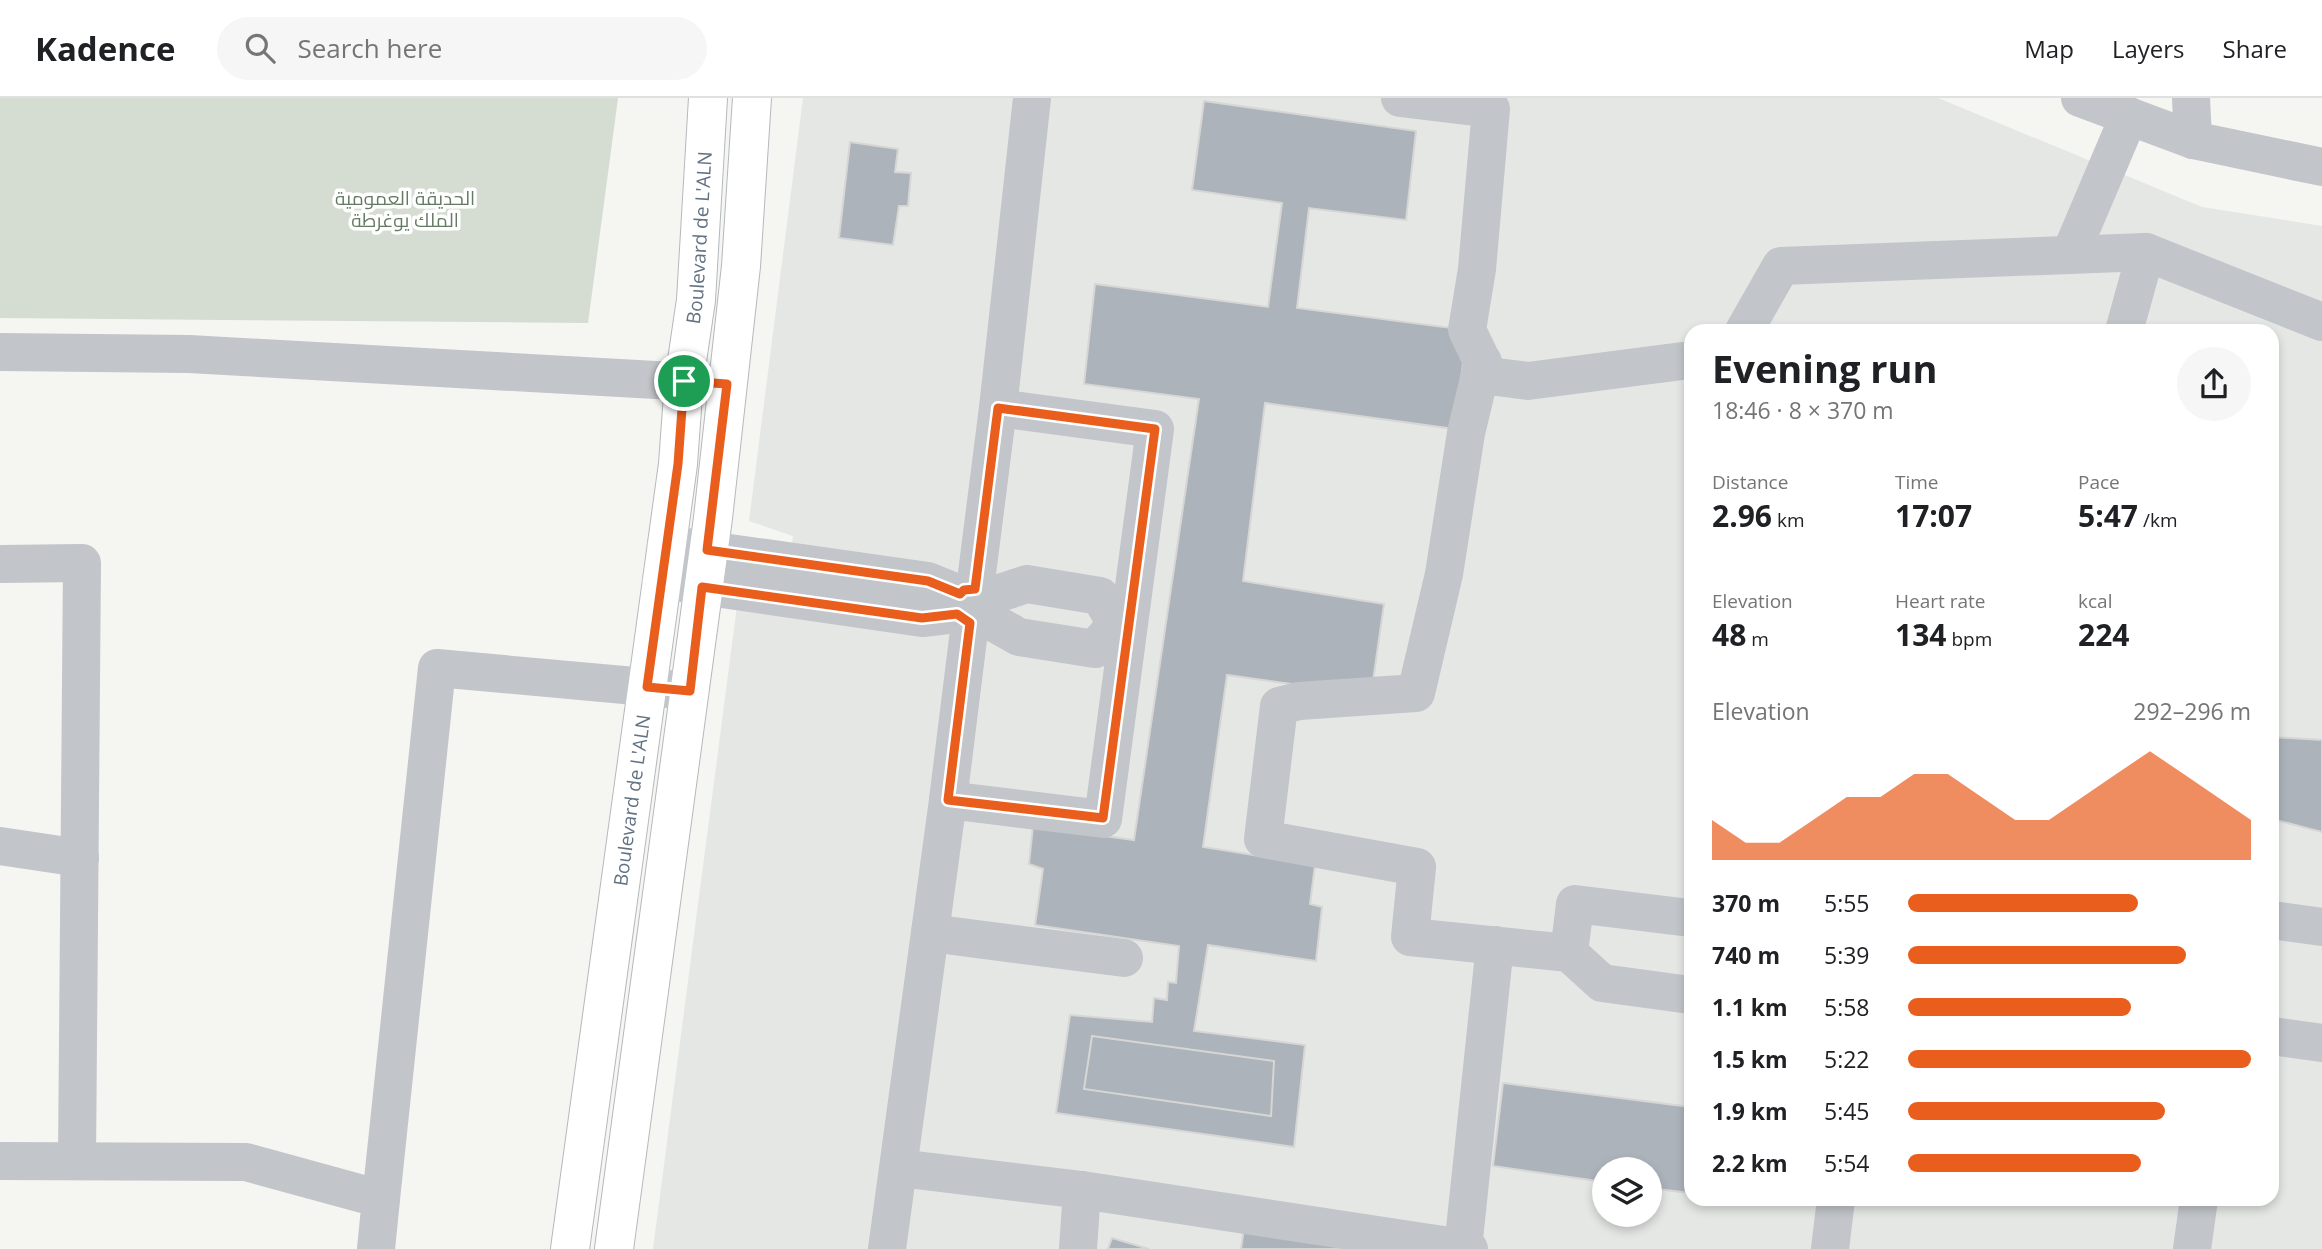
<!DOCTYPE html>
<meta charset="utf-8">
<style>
:root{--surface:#fff;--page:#f6f6f6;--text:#202124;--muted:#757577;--line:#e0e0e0;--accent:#e95d1d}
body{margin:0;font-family:"Open Sans",Cairo,sans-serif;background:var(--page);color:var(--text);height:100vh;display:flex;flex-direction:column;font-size:26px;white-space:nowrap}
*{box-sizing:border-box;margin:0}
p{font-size:23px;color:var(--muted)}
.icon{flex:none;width:38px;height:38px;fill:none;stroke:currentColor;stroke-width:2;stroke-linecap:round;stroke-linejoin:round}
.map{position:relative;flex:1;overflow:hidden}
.drawer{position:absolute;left:1684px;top:226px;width:595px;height:882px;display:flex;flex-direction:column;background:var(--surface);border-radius:21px;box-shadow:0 4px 10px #0003}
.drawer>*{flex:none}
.controls{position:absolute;left:1592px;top:1059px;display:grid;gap:14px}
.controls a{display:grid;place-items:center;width:70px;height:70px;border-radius:50%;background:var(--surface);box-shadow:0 4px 10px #0003;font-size:35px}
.pin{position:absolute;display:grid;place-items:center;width:60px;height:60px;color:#fff;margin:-30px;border:4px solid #fff;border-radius:50%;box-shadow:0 2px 7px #0007}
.round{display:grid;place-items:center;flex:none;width:74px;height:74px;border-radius:37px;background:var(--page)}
.head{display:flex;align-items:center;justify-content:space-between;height:119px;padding:0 28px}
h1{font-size:38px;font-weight:700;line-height:52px}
.stats{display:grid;grid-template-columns:repeat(3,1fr);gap:10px;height:119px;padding:7px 28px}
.stats div{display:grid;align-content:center}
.stats b{font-size:30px;font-weight:700}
.stats small{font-size:19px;font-weight:400}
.stats p{font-size:19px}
.chart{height:196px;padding:14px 28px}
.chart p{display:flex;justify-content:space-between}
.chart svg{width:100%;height:126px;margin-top:7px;fill:var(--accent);opacity:.7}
ul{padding:0 28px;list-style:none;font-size:23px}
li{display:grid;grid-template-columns:112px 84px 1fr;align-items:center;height:52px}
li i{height:18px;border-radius:9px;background:var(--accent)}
header{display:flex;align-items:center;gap:42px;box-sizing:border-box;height:98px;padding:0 35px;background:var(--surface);border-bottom:2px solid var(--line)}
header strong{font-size:33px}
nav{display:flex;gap:38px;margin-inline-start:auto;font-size:24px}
.search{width:490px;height:63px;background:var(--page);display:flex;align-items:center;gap:18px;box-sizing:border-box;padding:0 24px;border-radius:38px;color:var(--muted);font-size:26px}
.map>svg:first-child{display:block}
.built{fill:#e5e7e5;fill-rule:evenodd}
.green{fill:#d5dcd2}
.building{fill:#adb3ba;stroke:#d6d6d4;stroke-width:2}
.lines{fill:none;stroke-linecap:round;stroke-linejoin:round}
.major-casing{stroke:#b5b9bd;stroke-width:40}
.minor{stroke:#c2c5c9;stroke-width:38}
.major{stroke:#fff;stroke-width:38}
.route-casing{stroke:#fff;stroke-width:14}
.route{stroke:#e95d1d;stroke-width:9}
.labels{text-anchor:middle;stroke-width:7;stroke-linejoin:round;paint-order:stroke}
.park-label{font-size:19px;fill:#657a62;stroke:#fff}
.street-label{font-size:19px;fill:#637283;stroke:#fff}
</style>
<header>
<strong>Kadence</strong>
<div class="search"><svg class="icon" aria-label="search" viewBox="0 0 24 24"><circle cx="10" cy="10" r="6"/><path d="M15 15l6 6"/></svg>Search here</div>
<nav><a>Map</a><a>Layers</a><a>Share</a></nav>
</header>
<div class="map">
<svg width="2322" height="1151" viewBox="0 0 2322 1151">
<rect width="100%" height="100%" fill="#f5f5f1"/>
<path class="built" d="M803,0H1938L2202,109L2322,128V1151H653L737,508L786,497L793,438L749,423ZM1690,233H2272V1101H1690ZM1605,1071H1650V1116H1605Z"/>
<path class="green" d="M0,0H618L588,225L0,220Z"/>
<g class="building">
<path d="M1204,3L1416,33L1406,122L1309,110L1297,210L1467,232L1455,331L1265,305L1243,483L1384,506L1371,597L1227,577L1203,749L1315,767L1310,806L1322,809L1316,863L1208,847L1194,933L1305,947L1294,1049L1056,1015L1070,917L1152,924L1154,900L1167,902L1168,884L1176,885L1179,848L1035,827L1043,771L1029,766L1033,728L1134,742L1199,301L1084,286L1095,186L1268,209L1282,105L1192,92Z"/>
<path d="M850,44L898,51L895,74L911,75L908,108H899L893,147L839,140Z"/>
<path d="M2272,639L2322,642V734L2272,721Z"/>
<path d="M1092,938L1274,963L1271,1018L1084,991Z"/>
<path d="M1503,985L1690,1009V1095L1650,1090V1071H1605V1084L1493,1068Z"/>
<path d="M1732,1101H1782L1781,1107Z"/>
<path d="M1244,1130L1426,1151H1241Z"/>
<path d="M1112,1140L1149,1151H1108Z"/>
</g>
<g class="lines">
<g class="major-casing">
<g id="major">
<path id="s1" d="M570,1151L678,366L684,283L696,202L708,0"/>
<path d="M614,1151L713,420L741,168L752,0"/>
</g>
</g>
<g class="minor">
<path d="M1400,0L1491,11L1477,171L1467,232L1489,278L1528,283L1690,262"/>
<path d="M2080,0L2193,42L2322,69"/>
<path d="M2191,0L2193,42"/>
<path d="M2070,157L2129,18"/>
<path d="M1744,233L1781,168L2146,154"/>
<path d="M2124,233L2146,154L2322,224"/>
<path d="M0,254L189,256L727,286"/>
<path d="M1483,264L1466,335L1444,476L1416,595L1299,603L1279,608L1263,741L1417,769L1410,839L1569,855L1602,885L1690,897"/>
<path d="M666,446L928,483L960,496"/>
<path d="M0,466L82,465L77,1063"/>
<path d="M661,482L922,520L957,516"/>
<path d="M975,491L998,310L1032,0"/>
<path d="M987,499L1027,486L1100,498L1116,526"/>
<path d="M985,520L1019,539L1095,551L1116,526"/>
<path d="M948,702L1103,721L1155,331L998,310"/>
<path d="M0,748L80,760"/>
<path d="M2272,822L2322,829"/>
<path d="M930,835L1124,860"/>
<path d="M1569,855L1575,806L1690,820"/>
<path d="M2272,938L2322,945"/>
<path d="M0,1063L246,1064L381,1101L376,1151"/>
<path d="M899,1070L1082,1092"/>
<path d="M381,1101L437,570L690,593"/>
<path d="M1463,1150L1495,847"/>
<path d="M887,1151L948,702L970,525"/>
<path d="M1078,1151L1082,1092L1469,1151"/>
<path d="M1830,1151L1836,1101"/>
<path d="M2192,1151L2199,1101"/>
</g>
<use href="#major" class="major"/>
</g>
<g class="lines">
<g class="route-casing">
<path id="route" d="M684,283L727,286L707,452L928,483L960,496L964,492L975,491L998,310L1155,331L1103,720L948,702L970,525L957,516L922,520L702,489L690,593L647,589L678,366Z"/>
</g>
<use href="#route" class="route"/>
</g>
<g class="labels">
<g class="park-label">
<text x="405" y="107">الحديقة العمومية<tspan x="405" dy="22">الملك يوغرطة</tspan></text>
</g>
<g class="street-label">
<text dy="7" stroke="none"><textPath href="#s1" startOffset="1020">Boulevard de L'ALN</textPath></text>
<text dy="7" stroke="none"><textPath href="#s1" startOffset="453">Boulevard de L'ALN</textPath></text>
</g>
</g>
</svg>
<div class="controls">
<a><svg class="icon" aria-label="layers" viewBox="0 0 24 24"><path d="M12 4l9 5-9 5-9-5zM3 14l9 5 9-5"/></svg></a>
</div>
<div class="pin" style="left:684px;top:283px;background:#1e9e55"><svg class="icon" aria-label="arrive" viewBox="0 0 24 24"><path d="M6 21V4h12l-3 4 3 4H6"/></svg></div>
<section class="drawer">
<div class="head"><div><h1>Evening run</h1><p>18:46 · 8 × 370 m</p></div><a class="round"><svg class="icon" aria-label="share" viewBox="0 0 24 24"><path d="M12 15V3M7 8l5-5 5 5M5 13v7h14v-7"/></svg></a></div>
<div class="stats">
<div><p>Distance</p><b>2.96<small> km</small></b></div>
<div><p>Time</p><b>17:07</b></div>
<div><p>Pace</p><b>5:47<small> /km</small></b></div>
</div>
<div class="stats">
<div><p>Elevation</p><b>48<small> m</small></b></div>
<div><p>Heart rate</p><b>134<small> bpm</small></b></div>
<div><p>kcal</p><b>224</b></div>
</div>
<div class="chart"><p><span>Elevation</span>292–296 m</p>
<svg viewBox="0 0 160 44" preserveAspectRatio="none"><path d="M0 44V30L10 38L20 38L30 30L40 22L50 22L60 14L70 14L80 22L90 30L100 30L110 22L120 14L130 6L140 14L150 22L160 30V44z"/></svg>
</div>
<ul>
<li><b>370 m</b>5:55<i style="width:67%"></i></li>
<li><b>740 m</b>5:39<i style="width:81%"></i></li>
<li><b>1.1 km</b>5:58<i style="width:65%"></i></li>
<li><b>1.5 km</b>5:22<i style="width:100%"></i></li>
<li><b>1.9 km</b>5:45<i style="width:75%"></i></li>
<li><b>2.2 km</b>5:54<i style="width:68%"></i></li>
</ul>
</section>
</div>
